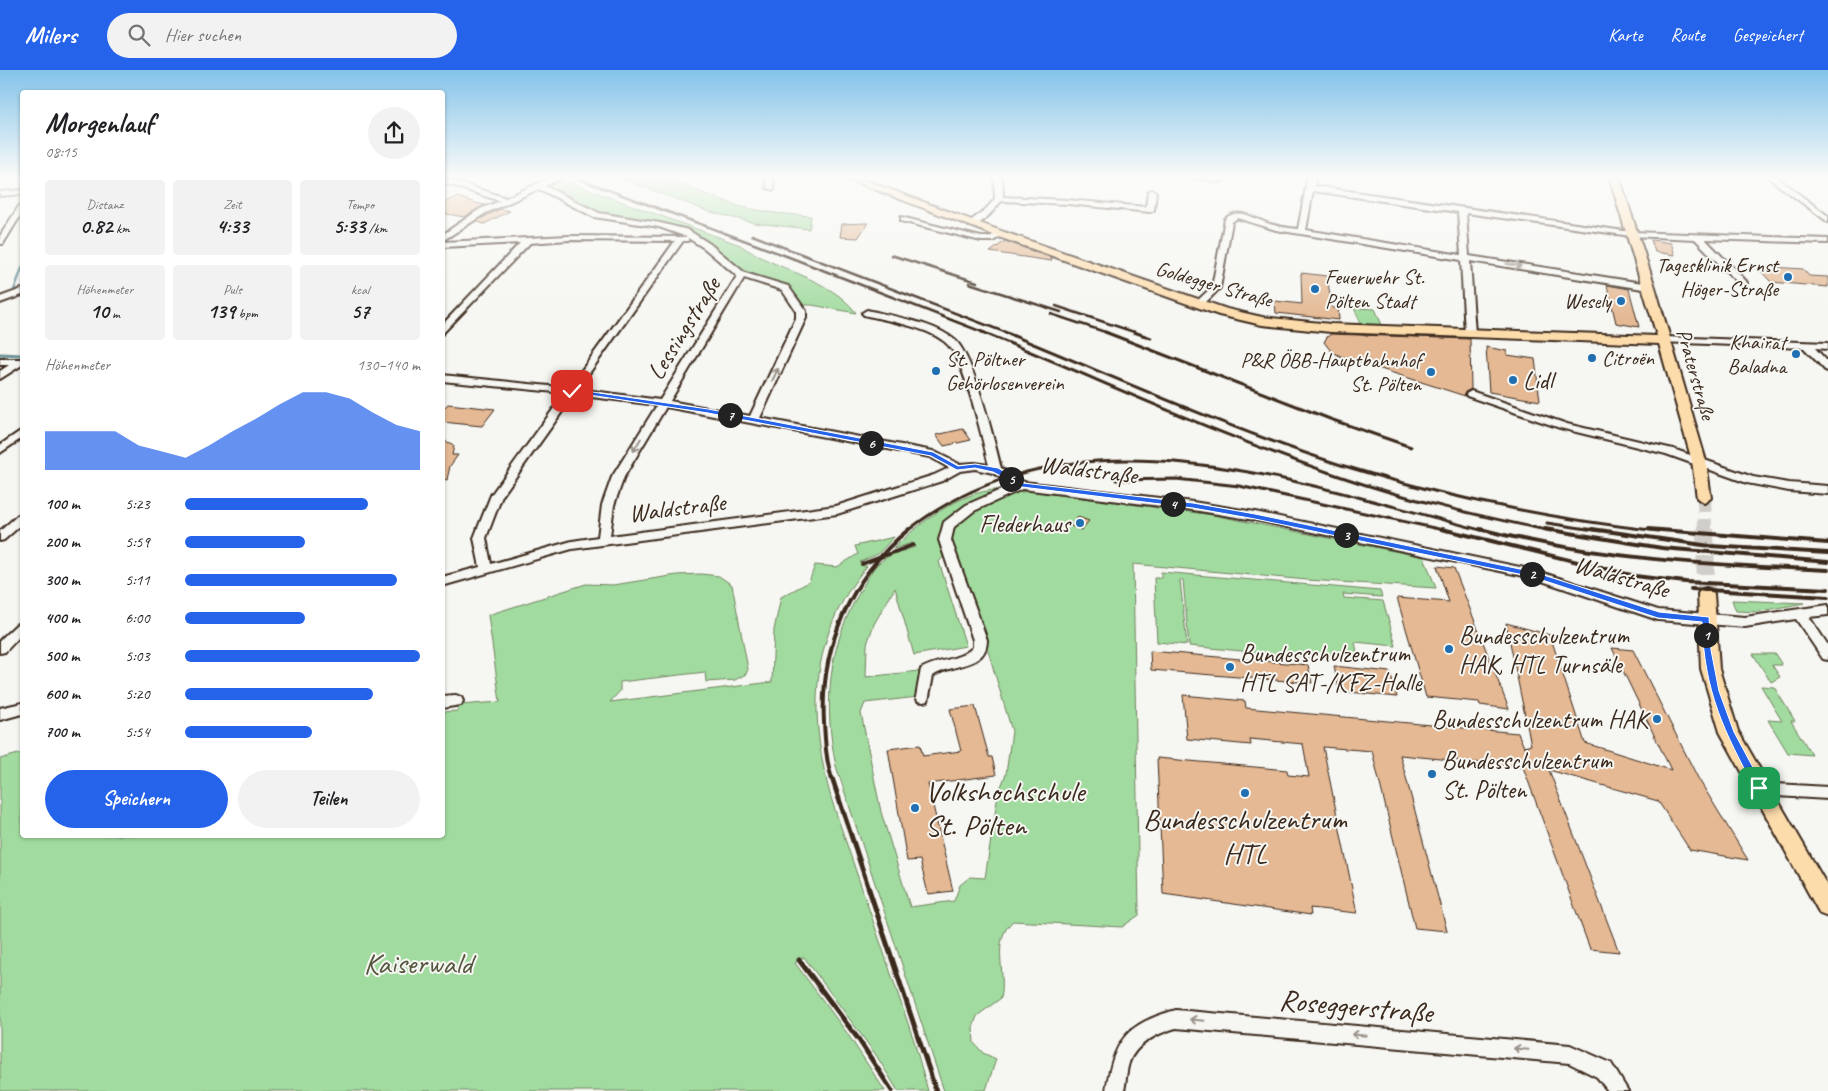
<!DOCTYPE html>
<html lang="de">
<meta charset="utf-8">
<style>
:root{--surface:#fff;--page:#f2f2f2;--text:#202124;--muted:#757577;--accent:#2563eb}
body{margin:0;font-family:Caveat,sans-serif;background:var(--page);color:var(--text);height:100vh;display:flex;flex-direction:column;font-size:19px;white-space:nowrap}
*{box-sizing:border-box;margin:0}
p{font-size:16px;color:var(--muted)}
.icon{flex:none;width:28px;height:28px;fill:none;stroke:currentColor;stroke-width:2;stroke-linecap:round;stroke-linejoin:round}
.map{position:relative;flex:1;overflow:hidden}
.panel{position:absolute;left:20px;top:20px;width:425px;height:748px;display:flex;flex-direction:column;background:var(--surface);border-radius:5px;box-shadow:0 1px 4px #0004}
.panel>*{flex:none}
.pin{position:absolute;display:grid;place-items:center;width:42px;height:42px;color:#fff;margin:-21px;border-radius:10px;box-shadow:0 2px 8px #0006}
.km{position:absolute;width:25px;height:25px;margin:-12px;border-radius:50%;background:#222;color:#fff;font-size:14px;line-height:25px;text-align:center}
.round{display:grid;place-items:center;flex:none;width:52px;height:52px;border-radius:26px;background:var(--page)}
.overview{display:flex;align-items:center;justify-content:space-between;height:85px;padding:0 25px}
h1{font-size:28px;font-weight:800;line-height:38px}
.stats{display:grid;grid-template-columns:repeat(3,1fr);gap:8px;height:85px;padding:5px 25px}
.stats div{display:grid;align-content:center;border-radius:5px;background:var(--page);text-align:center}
.stats b{font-size:21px;font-weight:800}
.stats small{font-size:14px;font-weight:400}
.stats p{font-size:14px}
.chart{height:140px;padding:10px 25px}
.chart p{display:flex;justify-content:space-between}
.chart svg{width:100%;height:90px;margin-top:5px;fill:var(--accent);opacity:.7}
.action{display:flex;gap:10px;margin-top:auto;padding:10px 25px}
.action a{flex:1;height:58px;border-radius:30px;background:var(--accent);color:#fff;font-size:20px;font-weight:800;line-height:58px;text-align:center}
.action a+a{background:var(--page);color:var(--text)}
ul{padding:0 25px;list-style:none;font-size:16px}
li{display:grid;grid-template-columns:80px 60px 1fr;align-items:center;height:38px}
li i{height:12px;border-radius:6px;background:var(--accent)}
header{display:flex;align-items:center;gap:30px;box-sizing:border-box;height:70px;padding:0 25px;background:var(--accent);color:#fff}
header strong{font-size:24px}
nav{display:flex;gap:28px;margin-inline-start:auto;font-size:18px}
.search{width:350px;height:45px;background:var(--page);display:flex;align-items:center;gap:12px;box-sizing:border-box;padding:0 18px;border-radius:28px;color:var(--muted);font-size:19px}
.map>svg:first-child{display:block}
.green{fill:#a2db9f;stroke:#6e825e}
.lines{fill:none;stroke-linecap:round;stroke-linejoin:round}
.stream-far1{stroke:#6c9398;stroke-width:2.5}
.stream{stroke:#6c9398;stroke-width:3}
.building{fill:#e4b994;stroke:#3b2a1e}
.major-tunnel-far1{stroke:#d1cdc8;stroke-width:14;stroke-dasharray:14 7;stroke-linecap:butt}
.major-tunnel{stroke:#d1cdc8;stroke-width:18;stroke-dasharray:18 9;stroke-linecap:butt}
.minor-casing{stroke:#3b2a1e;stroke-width:4}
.major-casing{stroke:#3b2a1e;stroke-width:4}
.minor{fill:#f6f6f2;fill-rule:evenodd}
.major{fill:#fddcac;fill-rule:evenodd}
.rail-far3{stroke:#3b2a1e;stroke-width:2.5}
.rail-far2{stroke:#3b2a1e;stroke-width:3}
.rail-far1{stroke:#3b2a1e;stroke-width:4}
.rail{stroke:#3b2a1e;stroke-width:5}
.oneway{stroke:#989088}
.route{fill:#2563eb;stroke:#fff}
.poi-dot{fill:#1f6fb2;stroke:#f6f6f2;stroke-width:2}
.labels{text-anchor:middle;stroke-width:4;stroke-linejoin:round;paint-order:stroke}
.far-poi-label{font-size:21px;fill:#3b2a1e;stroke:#f6f6f2;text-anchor:end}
.far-street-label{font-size:21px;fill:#3b2a1e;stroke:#f6f6f2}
.street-label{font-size:25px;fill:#3b2a1e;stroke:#f6f6f2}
.poi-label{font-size:25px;fill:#3b2a1e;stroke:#f6f6f2;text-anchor:start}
.near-poi-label{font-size:30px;fill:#3b2a1e;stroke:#f6f6f2;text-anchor:start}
.near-park-label{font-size:30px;fill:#55563e;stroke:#f6f6f2}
.near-street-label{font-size:30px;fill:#3b2a1e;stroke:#f6f6f2}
</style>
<header>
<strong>Milers</strong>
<div class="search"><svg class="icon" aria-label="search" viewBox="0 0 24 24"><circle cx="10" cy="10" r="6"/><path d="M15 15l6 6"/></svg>Hier suchen</div>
<nav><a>Karte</a><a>Route</a><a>Gespeichert</a></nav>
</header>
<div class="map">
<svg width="1828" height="1021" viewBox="0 0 1828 1021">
<rect width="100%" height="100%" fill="#f6f6f2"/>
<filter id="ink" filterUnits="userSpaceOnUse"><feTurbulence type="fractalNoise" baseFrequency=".02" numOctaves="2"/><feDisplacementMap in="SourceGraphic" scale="10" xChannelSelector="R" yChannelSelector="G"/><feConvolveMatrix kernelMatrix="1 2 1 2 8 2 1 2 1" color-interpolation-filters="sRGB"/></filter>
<g filter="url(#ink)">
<g class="green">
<path d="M615,106H657L741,137L774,143L811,146L809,159L754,153L707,141Z"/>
<path d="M563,110L740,175C773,199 831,208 856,243L812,235H802L791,221L782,214L739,199L688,162L598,144L546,117Z"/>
<path d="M1354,238L1375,239L1382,255L1361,254Z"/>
<path d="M997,420C982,427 948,444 942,459C939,466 944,475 947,482L939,492L966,576L914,585L895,518L874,554L867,574L866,607L919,601L918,627L865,633L861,643L881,742L910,837L954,831L960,815L970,807L985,808L998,724L1006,704L1012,661L986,574L951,475L949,462L955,452L1008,424L1029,421L1213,445L1424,487L1436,518L1307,510L1133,494L1139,845L1122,857L1013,851C990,871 1007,903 1001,928L977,946L973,958L974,973L983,983L996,989L986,1020L944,1021L836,696C823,635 828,574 861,520C866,511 872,498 880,492C889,484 904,481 915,477L912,473L893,479C916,455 962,420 997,420Z"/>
<path d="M894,467L878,484L860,492L863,496H867C808,566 808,648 832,731L914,971L928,1021H898L876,985L804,887L795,893L847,963L885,1021H0V689L22,683V765H442L443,642L457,641L459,635L500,632L488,545L586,514L613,515L677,505L701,504L719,506L732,515L748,599L746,604L735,610L706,612L705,602L620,612V621L610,632L772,612L774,560L781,527L809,512L815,495L837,497L858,484L855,476Z"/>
<path d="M1161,502L1380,521L1382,527L1343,524L1344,528L1383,531L1396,576L1355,572L1359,592L1189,576L1183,510H1180L1187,575L1157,572L1154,508H1161Z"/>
<path d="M1732,530L1804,533L1756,542L1736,541Z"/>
<path d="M1753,584H1775L1782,595H1772L1780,607L1771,612Z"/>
<path d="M1761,616L1774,617L1795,651H1791L1812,685L1788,683L1768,650L1782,651Z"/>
</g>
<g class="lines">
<path class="stream-far1" d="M13,223L22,198"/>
<path class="stream" d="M0,284L22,285"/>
</g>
<g class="building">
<path d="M457,127L476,133L485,135L464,147L442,143V134Z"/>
<path d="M500,139L510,141L484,154L476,151Z"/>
<path d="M868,153L858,168L840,167L842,154Z"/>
<path d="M1651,170L1671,173L1675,185L1655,182Z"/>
<path d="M1005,171L1052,188L1051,191L990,182Z"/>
<path d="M1756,196L1803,199L1809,206L1828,207V217L1771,212Z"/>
<path d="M1301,203L1327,206L1332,238H1338L1339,250L1276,243L1275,231L1302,234Z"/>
<path d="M1607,215L1629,219L1639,257L1616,253Z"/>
<path d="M1331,264L1470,269L1471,319L1465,322V326L1340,286L1331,281L1324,272L1327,267Z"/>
<path d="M1486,277L1507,281V285L1535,289L1540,331L1489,322Z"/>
<path d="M448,334L495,339L482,356L442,352V340Z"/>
<path d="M963,359L971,370L944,376L936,365Z"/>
<path d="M442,370L452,374L454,376L452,385H458L450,396L447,410L442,409Z"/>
<path d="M1078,447L1089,451L1081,460L1071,456Z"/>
<path d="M1437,496L1454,498L1509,639L1480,635L1479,632L1426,627L1397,528L1449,532Z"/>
<path d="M1506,553L1550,565L1585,673L1671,700L1612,578L1633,580L1698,708L1748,790L1690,780L1658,731L1549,700L1619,882L1590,879L1523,697L1400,685L1447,861L1415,858L1372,681L1323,677L1357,843L1310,838L1311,845L1163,824L1157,688L1287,700L1288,705L1309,707L1303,674L1250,669L1251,675L1187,669L1183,625L1245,631L1246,638L1518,663L1524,677L1531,675Z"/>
<path d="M1150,581L1308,595L1312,613L1151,600Z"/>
<path d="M1334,596L1390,602L1397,627L1339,621Z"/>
<path d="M975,636L989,687H992L996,705L928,714L953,821L928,824L920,790L907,791L888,679L920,675L923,686L961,681L950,639Z"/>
</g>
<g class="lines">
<path class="major-tunnel-far1" d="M1704,428L1705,461"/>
<path class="major-tunnel" d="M1705,459L1706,524"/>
<g class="minor-casing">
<g id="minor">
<path d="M554,106H565L545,116L599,143L660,153L688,160L710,174L745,203L788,216L806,241V248L760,348L933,381L959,394L975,393L989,395C983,371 965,292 949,276C932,257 888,251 864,245L862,243L867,240C892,246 938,253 957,272C975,292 994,370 1001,398L1024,412L1193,432L1255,442L1534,500L1658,540L1745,547L1828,535V545L1809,547L1828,575V590L1823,589L1796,549L1745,557L1658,550L1533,508L1255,450L1193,440L1022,419L974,441L954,457L951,470L987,570C987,599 951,593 933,606L928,631L923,632L918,631L916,627L921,599C937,589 960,591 973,577V570L939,470L944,452L966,435L1012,415L993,403L975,399L960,401L942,411L837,444L572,479L442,516V507L480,497L474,468L491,425L565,323L442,311V305L569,318L675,171L568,170L530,173L442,264V255L520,173L442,177V172L568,166L687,167L659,157L594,147L539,119L486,143L442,171V165L480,139L500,131L442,112V107L506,128ZM688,168L704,178L737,206L660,330L578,319L683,171H688ZM744,208L782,220L796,241V248L750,346L670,331ZM574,325L657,335L612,407L602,435L598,467L572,471L491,494L486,468L502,426ZM666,337L930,387L949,398L934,405L836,436L610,466L614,435L624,407Z"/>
<path d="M765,106H773L774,120L767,118Z"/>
<path d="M994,106H1002L1003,127L1068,130L1146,137L1148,122L1152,120L1156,122L1154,140L1150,142L1068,134L1001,131C994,140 981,157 969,156V152L985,140L995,129Z"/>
<path d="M1185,106H1208L1224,110L1220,112Z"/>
<path d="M1308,106H1316L1314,116L1631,162L1828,169V173L1705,169L1746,211L1747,213L1743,216L1740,215L1695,169L1631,166L1466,143L1469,186L1649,214L1653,217L1649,220L1470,191L1475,264L1470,267L1465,264L1461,190L1276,160L1237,148L1232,152L1220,218L1202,236H1196V232L1212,217L1225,149C1239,136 1255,150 1270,154C1279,157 1289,158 1298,159ZM1313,121L1458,142L1461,185L1306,160Z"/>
<path d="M1766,106H1775L1828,146V152Z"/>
<path d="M22,120V124L0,126V122Z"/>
<path d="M19,136H22V143L3,174H0V166Z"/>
<path d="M901,147L981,167H989L1000,162L1004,164L993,171H981L901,151Z"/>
<path d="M22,219V225L0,233V227Z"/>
<path d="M1664,267L1828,273V279L1815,278L1828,292V301L1825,300L1804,278L1661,272V268Z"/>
<path d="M0,289H22V295L0,309V301L9,295H0Z"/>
<path d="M1471,321L1567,354L1673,379L1753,407L1789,413L1828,416V424L1789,421L1747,413L1666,384L1560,358L1467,326L1466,324Z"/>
<path d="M22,360V368L0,383V375Z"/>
<path d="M22,444V454L4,470L0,471V461L18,445Z"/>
<path d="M22,552V564L5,582L0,583V570L17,554Z"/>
<path d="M456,625L461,627L463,631L461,635L442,638V626Z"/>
<path d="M22,633V644L0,650V638Z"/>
<path d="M1759,713L1828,717V729L1759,725L1754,724L1751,719L1754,714Z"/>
<path d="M1176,940L1570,975L1611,993L1628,1021H1608L1597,1007L1569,993L1176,958C1158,963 1135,974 1129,993C1126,1002 1126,1012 1124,1021H1106C1114,971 1125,954 1176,940Z"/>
</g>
</g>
<g class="major-casing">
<g id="major">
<path d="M840,106H854L1004,162L1227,239L1262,247L1331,254L1657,266L1609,106H1619L1655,217L1706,391L1711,428L1704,433L1697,428L1692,391L1659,274L1331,262L1262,255L1219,245L996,166Z"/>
<path d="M1706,518L1712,520L1714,524L1719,599L1738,661L1828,817V847L1820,844L1720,662L1701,599L1698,524L1700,520Z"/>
</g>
</g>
<use href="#minor" class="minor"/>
<use href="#major" class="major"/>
<g class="rail-far3">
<path d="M571,106L789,187L985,263"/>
<path d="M752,165L1007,263"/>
<path d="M891,185L977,212"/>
<path d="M969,213L1061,242"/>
<path d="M1056,236L1137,263"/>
<path d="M1051,244L1108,263"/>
</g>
<g class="rail-far2">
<path d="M982,262C1101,310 1217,365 1339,406C1408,430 1480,446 1551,461"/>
<path d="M1004,262C1115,307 1226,358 1341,395C1444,427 1551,449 1658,461"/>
<path d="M1105,262L1330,349L1411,377"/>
<path d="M1134,262L1151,268"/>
<path d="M1116,410L1176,409L1239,416L1448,461"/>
<path d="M1547,453L1601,461"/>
<path d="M907,461C1076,328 1301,414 1485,461"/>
</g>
<g class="rail-far1">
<path d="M1442,459L1635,506L1685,512L1828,519"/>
<path d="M1480,459C1595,489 1710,495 1828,500"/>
<path d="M1545,459L1662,478L1828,492"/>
<path d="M1592,459L1710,476L1828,483"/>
<path d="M1648,459L1828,473"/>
<path d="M862,494L913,475"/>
<path d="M1691,519L1828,527"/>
<path d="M832,709C826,691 825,671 824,652C820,576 850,508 909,459"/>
</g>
<g class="rail">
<path d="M832,708L936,1021"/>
<path d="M799,890L859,970L892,1021"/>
</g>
</g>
<defs><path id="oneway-shaft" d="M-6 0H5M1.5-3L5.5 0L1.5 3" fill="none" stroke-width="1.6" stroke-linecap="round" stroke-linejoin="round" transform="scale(1.25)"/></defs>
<g class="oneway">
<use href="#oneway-shaft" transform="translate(1514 195) rotate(9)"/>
<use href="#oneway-shaft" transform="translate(775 305) rotate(-65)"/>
<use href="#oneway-shaft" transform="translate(637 375) rotate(121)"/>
<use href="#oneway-shaft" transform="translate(1197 950) rotate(-175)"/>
<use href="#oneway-shaft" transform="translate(1359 965) rotate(-175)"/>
<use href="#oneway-shaft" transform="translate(1521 979) rotate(-175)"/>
</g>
</g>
<linearGradient id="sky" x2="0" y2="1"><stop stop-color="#83c3e9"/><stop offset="0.43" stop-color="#fbfbf9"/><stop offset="1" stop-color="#fbfbf9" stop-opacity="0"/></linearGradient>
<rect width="1828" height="249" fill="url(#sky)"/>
<path class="route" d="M572,319L708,339L933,382L958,396L975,394L998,398L1023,413L1193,433L1255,444L1534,502L1659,542L1709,547L1711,580L1719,621L1734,662L1764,718L1763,721H1756C1724,661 1704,622 1702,552L1658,548L1533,507L1255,449L1193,438L1022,417L993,402L975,398L957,400L931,386L708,343L570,322Z"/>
<g class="poi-dot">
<circle cx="1788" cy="207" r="5"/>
<circle cx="1315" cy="219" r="5"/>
<circle cx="1621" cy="231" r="5"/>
<circle cx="1796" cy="284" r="5"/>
<circle cx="1592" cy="288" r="5"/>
<circle cx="936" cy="301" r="5"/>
<circle cx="1431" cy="302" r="5"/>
<circle cx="1513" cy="310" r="5"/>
<circle cx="1080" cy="453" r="5"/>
<circle cx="1449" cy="579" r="5"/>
<circle cx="1230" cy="597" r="5"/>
<circle cx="1657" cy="649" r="5"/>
<circle cx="1432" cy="704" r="5"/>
<circle cx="1245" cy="723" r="5"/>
<circle cx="915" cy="738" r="5"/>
</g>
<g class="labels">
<g class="far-poi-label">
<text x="1778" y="202">Tagesklinik Ernst<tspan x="1778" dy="24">Höger-Straße</tspan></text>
<text x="1325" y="214" text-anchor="start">Feuerwehr St.<tspan x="1325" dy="24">Pölten Stadt</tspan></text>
<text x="1611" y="238">Wesely</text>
<text x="1786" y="279">Khairat<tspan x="1786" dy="24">Baladna</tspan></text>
<text x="1602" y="295" text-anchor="start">Citroën</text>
<text x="946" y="296" text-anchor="start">St. Pöltner<tspan x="946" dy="24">Gehörlosenverein</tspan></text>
<text x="1421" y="297">P&amp;R ÖBB-Hauptbahnhof<tspan x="1421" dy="24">St. Pölten</tspan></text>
</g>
<g class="far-street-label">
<text transform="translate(1214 214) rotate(16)" y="7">Goldegger Straße</text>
<text transform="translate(1696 304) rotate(74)" y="7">Praterstraße</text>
</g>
<g class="street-label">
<text transform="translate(683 258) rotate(-58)" y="9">Lessingstraße</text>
<text transform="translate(1089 399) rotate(7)" y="9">Waldstraße</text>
<text transform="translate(677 437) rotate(-7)" y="9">Waldstraße</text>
<text transform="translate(1622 506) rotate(16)" y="9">Waldstraße</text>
</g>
<g class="poi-label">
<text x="1523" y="319">Lidl</text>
<text x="1070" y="462" text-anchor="end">Flederhaus</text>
<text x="1459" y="574">Bundesschulzentrum<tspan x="1459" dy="29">HAK, HTL Turnsäle</tspan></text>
<text x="1240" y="592">Bundesschulzentrum<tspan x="1240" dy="29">HTL SAT-/KFZ-Halle</tspan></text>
<text x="1647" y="658" text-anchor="end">Bundesschulzentrum HAK</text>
<text x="1442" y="699">Bundesschulzentrum<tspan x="1442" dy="29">St. Pölten</tspan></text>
</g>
<g class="near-poi-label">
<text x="925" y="731">Volkshochschule<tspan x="925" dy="34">St. Pölten</tspan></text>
<text x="1245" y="759" text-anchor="middle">Bundesschulzentrum<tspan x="1245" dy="34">HTL</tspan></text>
</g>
<g class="near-park-label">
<text x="418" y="903">Kaiserwald</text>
</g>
<g class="near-street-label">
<text transform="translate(1356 936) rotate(5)" y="10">Roseggerstraße</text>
</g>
</g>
</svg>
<div class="pin" style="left:1759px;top:718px;background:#1e9e55"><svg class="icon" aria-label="arrive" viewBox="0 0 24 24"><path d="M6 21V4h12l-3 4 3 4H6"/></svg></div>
<div class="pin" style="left:572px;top:321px;background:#d93025"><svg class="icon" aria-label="check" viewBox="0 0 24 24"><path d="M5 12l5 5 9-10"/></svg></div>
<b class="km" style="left:1706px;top:565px">1</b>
<b class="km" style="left:1532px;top:504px">2</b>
<b class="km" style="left:1346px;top:465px">3</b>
<b class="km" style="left:1173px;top:434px">4</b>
<b class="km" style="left:1011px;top:409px">5</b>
<b class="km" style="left:871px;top:373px">6</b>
<b class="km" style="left:730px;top:345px">7</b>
<section class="panel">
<div class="overview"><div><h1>Morgenlauf</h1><p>08:15</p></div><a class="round"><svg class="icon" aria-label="share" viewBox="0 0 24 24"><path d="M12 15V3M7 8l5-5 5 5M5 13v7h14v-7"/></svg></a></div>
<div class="stats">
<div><p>Distanz</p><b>0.82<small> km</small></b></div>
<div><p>Zeit</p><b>4:33</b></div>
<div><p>Tempo</p><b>5:33<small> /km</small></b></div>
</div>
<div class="stats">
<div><p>Höhenmeter</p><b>10<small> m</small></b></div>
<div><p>Puls</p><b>139<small> bpm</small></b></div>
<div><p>kcal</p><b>57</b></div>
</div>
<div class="chart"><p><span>Höhenmeter</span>130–140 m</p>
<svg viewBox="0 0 160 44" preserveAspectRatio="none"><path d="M0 44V25L10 25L20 25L30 25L40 32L50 35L60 38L70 32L80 25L90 19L100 12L110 6L120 6L130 9L140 16L150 22L160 25V44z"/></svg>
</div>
<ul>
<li><b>100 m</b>5:23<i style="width:78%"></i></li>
<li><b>200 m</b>5:59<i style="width:51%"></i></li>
<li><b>300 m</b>5:11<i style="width:90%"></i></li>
<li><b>400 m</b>6:00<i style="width:51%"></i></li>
<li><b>500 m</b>5:03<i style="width:100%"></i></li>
<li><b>600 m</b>5:20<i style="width:80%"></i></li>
<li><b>700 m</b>5:54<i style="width:54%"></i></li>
</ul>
<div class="action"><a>Speichern</a><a>Teilen</a></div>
</section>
</div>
